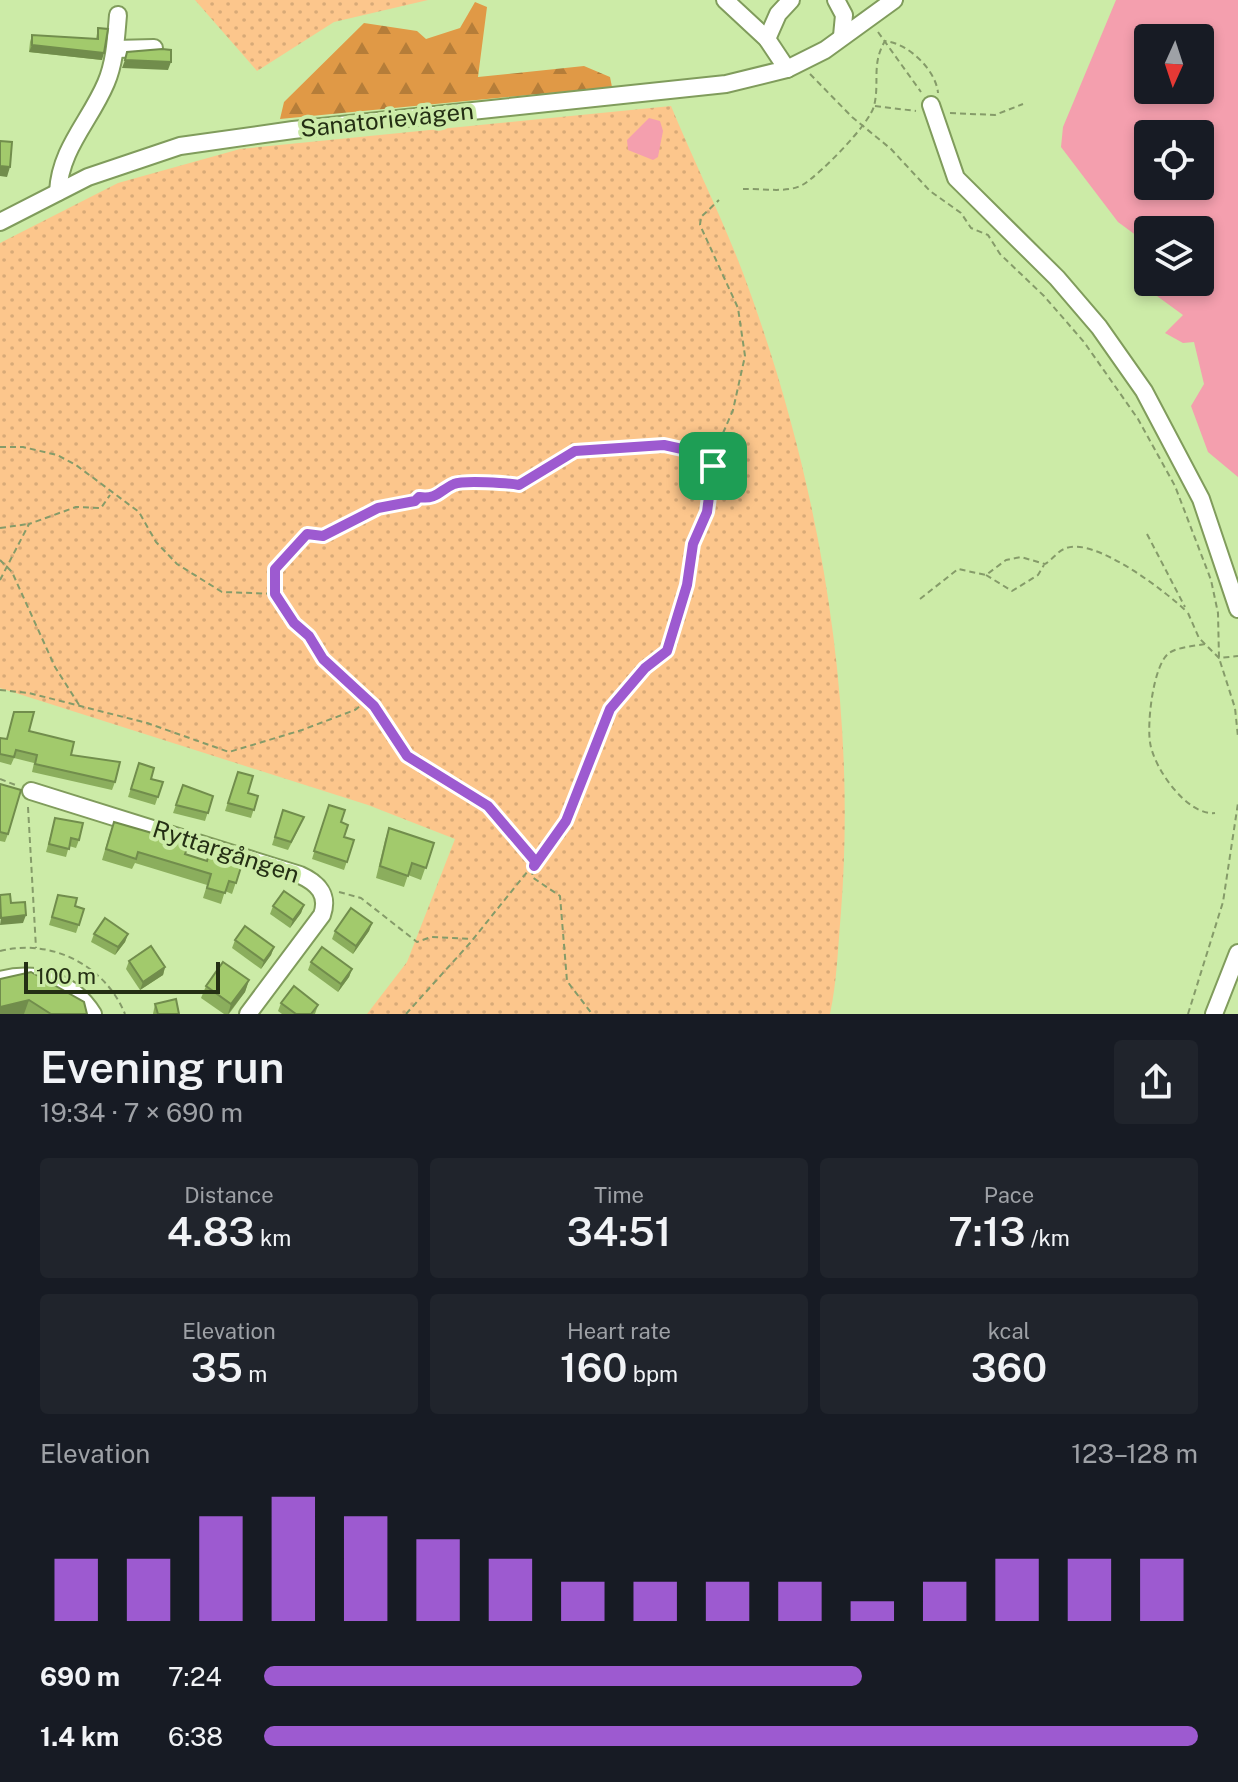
<!DOCTYPE html>
<meta charset="utf-8">
<style>
:root{--surface:#171b24;--page:#20242c;--text:#f1f3f6;--muted:#9ea1a6;--accent:#9d5ad0}
body{margin:0;font-family:"Public Sans",sans-serif;background:var(--page);color:var(--text);height:100vh;display:flex;flex-direction:column;font-size:30px;white-space:nowrap}
*{box-sizing:border-box;margin:0}
p{font-size:26px;color:var(--muted)}
.icon{flex:none;width:44px;height:44px;fill:none;stroke:currentColor;stroke-width:2;stroke-linecap:round;stroke-linejoin:round}
.map{position:relative;height:1014px;overflow:hidden}
.side{display:flex;flex-direction:column;background:var(--surface);flex:1}
.side>*{flex:none}
.needle{width:52px;rotate:183deg}
.buttons{position:absolute;left:1134px;top:24px;display:grid;gap:16px}
.buttons a{display:grid;place-items:center;width:80px;height:80px;border-radius:8px;background:var(--surface);box-shadow:0 4px 12px #0003;font-size:40px}
.scale{position:absolute;left:24px;bottom:20px;width:196px;box-sizing:border-box;padding-left:8px;border:4px solid #242f14;border-top:0;font-size:22px;line-height:28px;white-space:nowrap;color:#242f14;-webkit-text-stroke:6px #cceba7;paint-order:stroke}
.pin{position:absolute;display:grid;place-items:center;width:68px;height:68px;color:#fff;margin:-34px;border-radius:16px;box-shadow:0 4px 12px #0006}
.round{display:grid;place-items:center;flex:none;width:84px;height:84px;border-radius:8px;background:var(--page)}
.head{display:flex;align-items:center;justify-content:space-between;height:136px;padding:0 40px}
h1{font-size:44px;font-weight:600;line-height:60px}
.metrics{display:grid;grid-template-columns:repeat(3,1fr);gap:12px;height:136px;padding:8px 40px}
.metrics div{display:grid;align-content:center;border-radius:8px;background:var(--page);text-align:center}
.metrics b{font-size:40px;font-weight:600}
.metrics small{font-size:22px;font-weight:400}
.metrics p{font-size:22px}
.chart{height:224px;padding:16px 40px}
.chart p{display:flex;justify-content:space-between}
.chart svg{width:100%;height:144px;margin-top:8px;stroke:var(--accent);stroke-width:6}
ul{padding:0 40px;list-style:none;font-size:26px}
li{display:grid;grid-template-columns:128px 96px 1fr;align-items:center;height:60px}
li i{height:20px;border-radius:10px;background:var(--accent)}
.map>svg:first-child{display:block}
.green{fill:url(#green-dots)}
.forest{fill:url(#forest-firs)}
.water{fill:#f49fae;fill-rule:evenodd}
.lines{fill:none;stroke-linecap:round;stroke-linejoin:round}
.minor-casing{stroke:#809c5c;stroke-width:20}
.path{stroke:#859b69;stroke-width:2;stroke-dasharray:6 4;stroke-linecap:butt}
.minor{stroke:#fff;stroke-width:16}
.wall{fill:#8bae5d}
.shaded-wall{fill:#718d4c}
.building{fill:#a2ca6c;stroke:#718d4c;stroke-width:2}
.route-casing{stroke:#fff;stroke-width:16}
.route{stroke:#9d5ad0;stroke-width:10}
.labels{text-anchor:middle;stroke-width:8;stroke-linejoin:round;paint-order:stroke}
.street-label{font-size:24px;fill:#242f14;stroke:#cceba7}
</style>
<div class="map">
<svg width="1238" height="1014" viewBox="0 0 1238 1014">
<defs>
<pattern id="green-dots" width="8" height="8" patternUnits="userSpaceOnUse" patternTransform="scale(2)"><rect width="8" height="8" fill="#fcc68c"/><path d="M2 2h.1M6 6h.1" fill="none" stroke="#d8aa78" stroke-width="1.8" stroke-linecap="round"/></pattern>
<pattern id="forest-firs" width="22" height="20" patternUnits="userSpaceOnUse" patternTransform="scale(2)"><rect width="22" height="20" fill="#e09946"/><path d="M5 1l3.5 6h-7zM16 11l3.5 6h-7z" fill="#b57d39"/></pattern>
</defs>
<rect width="100%" height="100%" fill="#cceba7"/>
<g class="green">
<path d="M195,0H428L334,22L257,71Z"/>
<path d="M671,106C697,169 729,231 751,295C821,490 857,706 841,912C838,946 837,981 830,1014H367L407,962L455,839L368,805L0,688V243L118,183L240,149Z"/>
</g>
<path class="forest" d="M475,2L487,7L478,77L584,66L610,77L612,87L280,119L284,102L364,23L417,31L426,39L460,28Z"/>
<g class="water">
<path d="M1116,0H1238V477L1208,452L1191,406L1204,384L1194,342L1183,343L1165,333L1183,315L1157,296L1148,282H1200V230H1148V281L1135,258L1137,236L1118,222L1061,147L1063,127ZM1200,38V90H1148V38ZM1200,134V186H1148V134Z"/>
<path d="M649,118L660,121L663,131L658,157L653,160L628,150L627,140Z"/>
</g>
<g class="lines">
<g class="minor-casing">
<g id="minor">
<path d="M836,0L844,15L842,36"/>
<path d="M767,39L778,14L791,0"/>
<path d="M115,49L154,48"/>
<path d="M787,69L825,50L894,0"/>
<path d="M931,105L956,178L1057,278L1099,327L1144,391L1201,499L1238,609"/>
<path d="M58,192C60,149 90,121 106,83C115,62 116,38 118,15"/>
<path d="M0,222L88,177L180,146L293,130L726,84L787,69L767,39L725,0"/>
<path d="M31,791L300,875C318,883 329,895 322,915L248,1014"/>
<path d="M0,980C36,970 73,982 93,1014"/>
<path d="M1214,1014L1238,953"/>
</g>
</g>
<g class="path">
<path d="M878,32L921,92"/>
<path d="M810,74L852,117L891,149L930,191L961,213L971,228L988,235L1000,254L1044,296L1084,342L1138,419L1175,486L1211,580L1218,613L1219,658L1235,708L1238,737"/>
<path d="M875,106L916,111"/>
<path d="M950,113L995,115L1023,104"/>
<path d="M743,189C762,188 788,194 804,184C821,173 869,125 874,106C880,83 871,64 885,41C908,43 936,70 938,93"/>
<path d="M0,447H23L57,455L76,465L139,512L156,542L177,564L222,592L278,594C297,628 322,658 349,685C359,695 371,703 380,713C392,727 398,748 411,758C455,794 509,808 534,863"/>
<path d="M0,528L28,524"/>
<path d="M1147,534L1185,607"/>
<path d="M0,560L12,572L55,667L81,708"/>
<path d="M986,575L1012,591L1038,575L1044,565"/>
<path d="M0,580L29,524L76,507L101,508L110,495"/>
<path d="M275,592L278,562L307,534C330,540 355,517 377,508C391,503 410,507 419,497C438,500 440,490 454,484C464,480 507,482 519,485C532,473 556,459 573,453C582,449 656,444 666,445C683,448 697,459 712,466"/>
<path d="M920,599L958,569L986,575L1006,560L1021,557L1045,564C1052,560 1057,552 1064,549C1092,534 1168,593 1187,612"/>
<path d="M1188,613L1199,638L1219,658L1238,656"/>
<path d="M1205,644C1194,646 1178,647 1169,653C1153,665 1147,723 1150,742C1153,767 1187,816 1215,813"/>
<path d="M0,690L29,693L147,723L229,752L302,730L355,710L366,701"/>
<path d="M0,779L18,786"/>
<path d="M28,807L36,948"/>
<path d="M533,869L532,877L560,896L567,981L592,1014"/>
<path d="M339,892L361,898L417,942L431,937L471,939"/>
<path d="M0,951C51,938 105,965 125,1014"/>
<path d="M406,1014L470,943L560,831L573,795L587,774L601,725L610,709L645,668L660,659L671,641L693,544L707,512L717,447L733,410L745,356L738,308L700,225L701,217L719,200"/>
<path d="M1188,1014L1223,902L1238,803"/>
</g>
<use href="#minor" class="minor"/>
</g>
<g class="wall">
<path d="M98,28L102,60L29,52L30,42L32,35L96,39Z"/>
<path d="M14,712L29,731L71,755L115,782L112,790L32,772L34,763L14,758L11,765L0,762V738L7,739Z"/>
<path d="M139,763L151,779L163,782L155,805L128,797Z"/>
<path d="M238,772L248,793L258,796L251,818L225,811Z"/>
<path d="M0,785L8,834L5,842L0,841Z"/>
<path d="M183,785L213,796L205,821L173,813Z"/>
<path d="M329,805L341,822L344,837L354,840L344,870L312,859Z"/>
<path d="M283,810L301,824L288,850L272,845Z"/>
<path d="M55,818L79,840L76,848L69,846L66,857L46,852Z"/>
<path d="M389,828L434,843L421,880L408,875L404,887L376,878L385,840Z"/>
<path d="M110,833L207,861L242,864L232,894L225,891L221,904L203,898L207,885L135,863L132,869L102,860Z"/>
<path d="M58,895L75,906L84,909L76,933L49,925Z"/>
<path d="M304,905L301,913L290,928L270,914L273,906Z"/>
<path d="M372,923L369,931L353,954L332,939L335,931Z"/>
<path d="M94,934H128L125,942L115,955L91,942Z"/>
<path d="M235,940L274,947L271,955L261,969L232,948Z"/>
<path d="M129,961L165,967L163,975L140,990L126,969Z"/>
<path d="M311,962L352,969L349,977L338,992L308,970Z"/>
<path d="M0,979L87,1014H0Z"/>
<path d="M249,980L245,992L229,1014H224L201,998L206,986Z"/>
<path d="M281,1003L318,1005L315,1014H282L278,1011Z"/>
<path d="M155,1004L179,1014H153Z"/>
</g>
<g class="shaded-wall">
<path d="M32,45L104,53L102,60L29,52Z"/>
<path d="M125,60L171,62L168,70L122,68Z"/>
<path d="M0,166L10,167L7,177L0,176Z"/>
<path d="M304,905L301,913L290,928L293,920Z"/>
<path d="M26,915L23,923L0,925L1,918Z"/>
<path d="M372,923L369,931L353,954L356,946Z"/>
<path d="M128,934L125,942L115,955L118,947Z"/>
<path d="M274,947L271,955L261,969L264,961Z"/>
<path d="M165,967L163,975L140,990L143,982Z"/>
<path d="M352,969L349,977L338,992L341,984Z"/>
<path d="M249,980L245,992L228,1014L231,1004Z"/>
<path d="M29,1000L24,1014H0V1007Z"/>
</g>
<g class="building">
<path d="M98,28L108,29L104,53L32,45V35L98,39Z"/>
<path d="M162,49L171,50V62L125,60L127,52Z"/>
<path d="M0,141L12,142L10,167L0,166Z"/>
<path d="M14,712H34L29,731L74,742L71,755L120,762L115,782L35,764L37,755L16,750L14,757L0,754V738L7,739Z"/>
<path d="M139,763L154,768L151,779L163,782L158,797L131,789Z"/>
<path d="M238,772L253,776L248,793L258,796L254,810L228,803Z"/>
<path d="M0,784L21,790L8,834L0,832Z"/>
<path d="M183,785L213,796L208,813L176,805Z"/>
<path d="M329,805L345,810L341,822L348,825L344,837L354,840L347,862L314,851Z"/>
<path d="M283,810L304,817L291,842L275,837Z"/>
<path d="M55,818L83,823L79,840L71,838L69,849L49,844Z"/>
<path d="M114,822L183,842L188,846L185,854L207,861L209,853L242,864L236,883L229,881L225,893L207,888L211,874L138,852L136,859L106,849Z"/>
<path d="M389,828L434,843L426,868L412,863L408,876L380,866Z"/>
<path d="M284,891L304,905L293,920L273,906Z"/>
<path d="M10,894L11,903L25,902L26,915L1,918L0,895Z"/>
<path d="M58,895L77,898L75,906L84,909L79,925L52,917Z"/>
<path d="M351,908L372,923L356,946L335,931Z"/>
<path d="M105,918L128,934L118,947L94,934Z"/>
<path d="M245,926L274,947L264,961L235,940Z"/>
<path d="M151,946L165,967L143,982L129,961Z"/>
<path d="M322,947L352,969L341,984L311,962Z"/>
<path d="M223,962L249,980L231,1004L206,986Z"/>
<path d="M31,972L84,1002L87,1014H51L29,1000L0,1007V979Z"/>
<path d="M294,986L318,1005L311,1014H296L281,1003Z"/>
<path d="M176,999L179,1014H158L155,1004Z"/>
</g>
<g class="lines">
<g class="route-casing">
<path id="route" d="M664,445L682,449L713,466L707,512L693,544L687,585L667,651L645,668L610,709L566,821L534,866L535,861L488,806L407,756L374,706L323,659L309,636L294,623L275,594V569L307,534L323,536L378,508L415,501L419,497C437,500 440,490 454,484C464,480 508,483 519,485L575,451Z"/>
</g>
<use href="#route" class="route"/>
</g>
<g class="labels">
<g class="street-label">
<text transform="translate(387 120) rotate(-6)" y="8">Sanatorievägen</text>
<text transform="translate(226 852) rotate(18)" y="8">Ryttargången</text>
</g>
</g>
</svg>
<div class="buttons">
<a><svg class="needle" viewBox="-14 -14 28 28"><path d="M0-13l5 13h-10z" fill="#e53935"/><path d="M0 13l5-13h-10z" fill="#9ea1a6"/></svg></a>
<a><svg class="icon" aria-label="locate" viewBox="0 0 24 24"><circle cx="12" cy="12" r="6"/><path d="M12 2v4M12 18v4M2 12h4M18 12h4"/></svg></a>
<a><svg class="icon" aria-label="layers" viewBox="0 0 24 24"><path d="M12 4l9 5-9 5-9-5zM3 14l9 5 9-5"/></svg></a>
</div>
<div class="scale">100 m</div>
<div class="pin" style="left:713px;top:466px;background:#1e9e55"><svg class="icon" aria-label="arrive" viewBox="0 0 24 24"><path d="M6 21V4h12l-3 4 3 4H6"/></svg></div>
</div>
<section class="side">
<div class="head"><div><h1>Evening run</h1><p>19:34 · 7 × 690 m</p></div><a class="round"><svg class="icon" aria-label="share" viewBox="0 0 24 24"><path d="M12 15V3M7 8l5-5 5 5M5 13v7h14v-7"/></svg></a></div>
<div class="metrics">
<div><p>Distance</p><b>4.83<small> km</small></b></div>
<div><p>Time</p><b>34:51</b></div>
<div><p>Pace</p><b>7:13<small> /km</small></b></div>
</div>
<div class="metrics">
<div><p>Elevation</p><b>35<small> m</small></b></div>
<div><p>Heart rate</p><b>160<small> bpm</small></b></div>
<div><p>kcal</p><b>360</b></div>
</div>
<div class="chart"><p><span>Elevation</span>123–128 m</p>
<svg viewBox="0 0 160 44" preserveAspectRatio="none"><path d="M5 44V25M15 44V25M25 44V12M35 44V6M45 44V12M55 44V19M65 44V25M75 44V32M85 44V32M95 44V32M105 44V32M115 44V38M125 44V32M135 44V25M145 44V25M155 44V25"/></svg>
</div>
<ul>
<li><b>690 m</b>7:24<i style="width:64%"></i></li>
<li><b>1.4 km</b>6:38<i style="width:100%"></i></li>
</ul>
</section>
